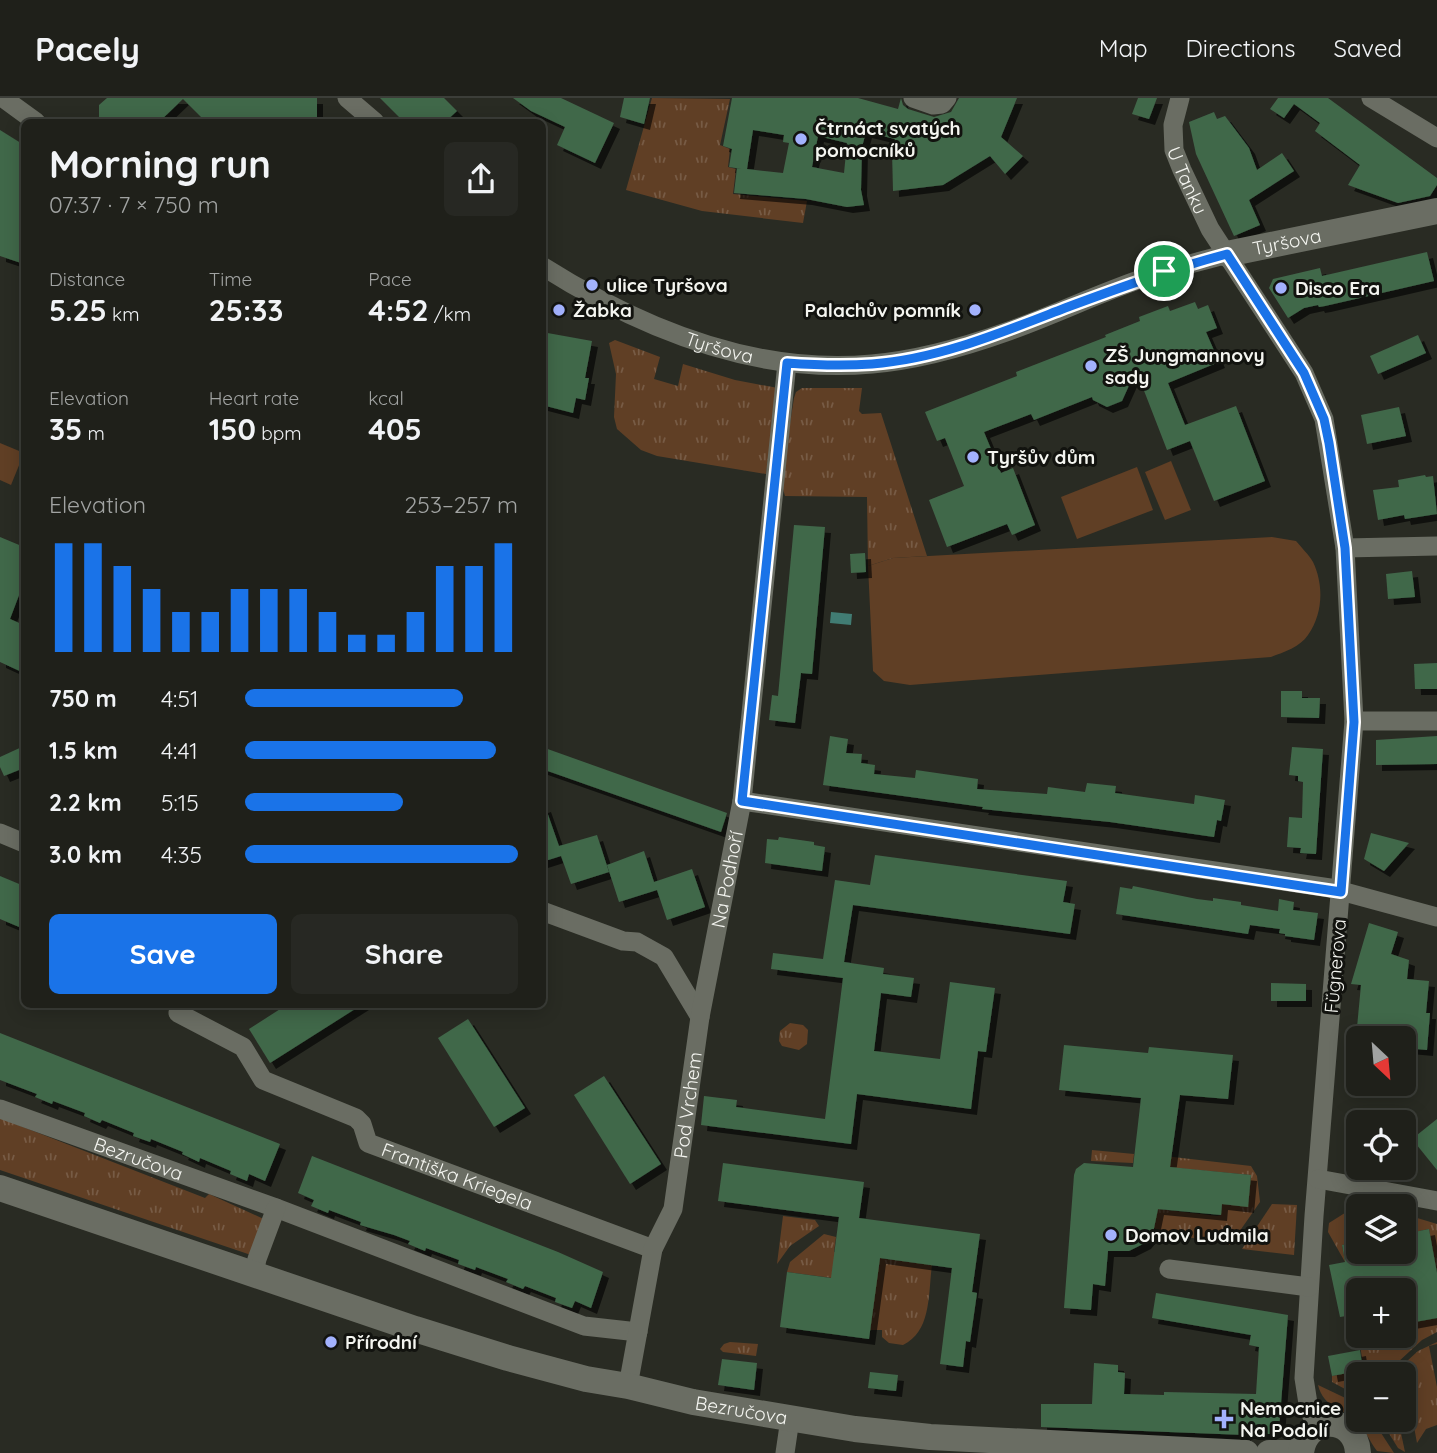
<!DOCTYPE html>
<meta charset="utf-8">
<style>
:root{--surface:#1f201a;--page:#272823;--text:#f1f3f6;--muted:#a1a3a2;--line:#3c3e39;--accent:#1a73e8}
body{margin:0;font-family:Quicksand,sans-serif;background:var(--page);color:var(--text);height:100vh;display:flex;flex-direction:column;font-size:26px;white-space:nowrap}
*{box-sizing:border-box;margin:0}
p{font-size:23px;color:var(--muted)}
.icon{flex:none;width:38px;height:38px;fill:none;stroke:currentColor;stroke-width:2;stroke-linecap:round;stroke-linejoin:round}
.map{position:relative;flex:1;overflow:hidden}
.details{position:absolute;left:21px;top:21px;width:525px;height:889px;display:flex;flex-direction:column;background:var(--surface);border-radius:10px;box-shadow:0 4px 18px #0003,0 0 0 2px var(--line)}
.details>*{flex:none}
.needle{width:46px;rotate:154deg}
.tools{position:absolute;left:1346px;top:928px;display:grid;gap:14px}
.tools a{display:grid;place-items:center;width:70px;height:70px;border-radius:10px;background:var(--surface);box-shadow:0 4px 18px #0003,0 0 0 2px var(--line);font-size:35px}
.pin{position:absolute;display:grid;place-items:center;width:60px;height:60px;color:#fff;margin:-30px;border:4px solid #fff;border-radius:50%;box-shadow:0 2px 7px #0007}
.round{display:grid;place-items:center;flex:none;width:74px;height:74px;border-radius:10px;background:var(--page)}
.head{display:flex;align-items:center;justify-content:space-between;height:119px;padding:0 28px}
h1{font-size:38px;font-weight:700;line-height:52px}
.metrics{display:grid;grid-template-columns:repeat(3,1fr);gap:10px;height:119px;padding:7px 28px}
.metrics div{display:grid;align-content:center}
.metrics b{font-size:30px;font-weight:700}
.metrics small{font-size:19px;font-weight:400}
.metrics p{font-size:19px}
.chart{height:196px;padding:14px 28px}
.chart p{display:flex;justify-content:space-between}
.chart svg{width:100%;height:126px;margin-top:7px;stroke:var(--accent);stroke-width:6}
.primary-button{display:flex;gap:14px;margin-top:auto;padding:14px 28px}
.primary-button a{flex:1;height:80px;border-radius:10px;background:var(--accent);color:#fff;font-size:28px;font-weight:700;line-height:80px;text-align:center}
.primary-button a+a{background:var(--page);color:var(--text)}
ul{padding:0 28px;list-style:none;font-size:23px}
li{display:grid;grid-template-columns:112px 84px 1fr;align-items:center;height:52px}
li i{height:18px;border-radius:9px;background:var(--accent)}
header{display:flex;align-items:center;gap:42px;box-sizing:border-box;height:98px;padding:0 35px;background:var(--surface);border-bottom:2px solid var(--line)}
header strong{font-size:33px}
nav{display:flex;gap:38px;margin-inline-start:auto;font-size:24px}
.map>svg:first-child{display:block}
.grass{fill:url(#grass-tufts)}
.park{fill:#603f25}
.water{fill:#417c73}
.building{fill:#41674a;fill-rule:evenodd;filter:url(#shadow)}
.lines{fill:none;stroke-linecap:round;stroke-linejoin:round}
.street{stroke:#6a6d63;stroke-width:19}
.secondary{stroke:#6a6d63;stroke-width:26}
.route-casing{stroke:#fff;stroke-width:14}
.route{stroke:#1a73e8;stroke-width:9}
.poi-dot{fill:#a3b2fd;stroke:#12130f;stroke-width:2.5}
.labels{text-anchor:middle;stroke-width:6;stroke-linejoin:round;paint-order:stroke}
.poi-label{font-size:19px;font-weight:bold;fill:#f4f5f0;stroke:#12130f;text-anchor:start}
.street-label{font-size:19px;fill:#f4f5f0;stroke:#12130f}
</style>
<header>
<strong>Pacely</strong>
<nav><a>Map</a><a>Directions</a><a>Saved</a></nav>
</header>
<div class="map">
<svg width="1437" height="1355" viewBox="0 0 1437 1355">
<defs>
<pattern id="grass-tufts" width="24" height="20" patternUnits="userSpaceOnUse" patternTransform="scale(1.75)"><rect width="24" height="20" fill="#603f25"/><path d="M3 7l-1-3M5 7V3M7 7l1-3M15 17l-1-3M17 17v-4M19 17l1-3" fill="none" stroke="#775b45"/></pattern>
<filter id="shadow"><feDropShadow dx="6" dy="6" stdDeviation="0" flood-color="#0009"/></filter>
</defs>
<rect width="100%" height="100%" fill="#292b23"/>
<g class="grass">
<path d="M652,0L730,1L720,47L730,51L728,69L736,71L733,96L807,103L803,125L702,113L626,92Z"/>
<path d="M615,242L660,259L654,281L678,288L683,266L735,282L778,290L766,376L657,358L641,352L617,331L614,319L616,276L609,245Z"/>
<path d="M802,290H862L859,313L862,316L881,315L927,458L893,460L868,468L867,399L785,398L781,384L794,300L796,294Z"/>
<path d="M790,925L803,927L808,932L807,946L799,952L782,948L779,943L780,933Z"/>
<path d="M0,1020L205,1100L209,1096L268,1123L251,1157L0,1072Z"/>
<path d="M1092,1052L1134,1056L1133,1065L1091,1063Z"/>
<path d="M1156,1057L1251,1068L1257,1078L1260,1104L1230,1147L1161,1134L1154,1130L1158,1111L1217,1118L1221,1117L1222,1106L1248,1108L1251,1077L1155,1068Z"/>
<path d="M1272,1106L1297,1107L1294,1157L1242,1151Z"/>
<path d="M1358,1112V1144L1342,1147L1345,1164L1328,1134L1329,1125L1348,1113Z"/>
<path d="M1404,1116L1437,1126V1175L1429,1131L1404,1136Z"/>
<path d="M783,1118L815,1122L819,1128L790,1148L777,1166Z"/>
<path d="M824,1136L836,1139L834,1154L843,1156L840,1181L787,1174L790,1164Z"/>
<path d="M871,1159L932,1167C928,1195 932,1233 903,1247L889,1245L882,1239V1232H870L876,1186Z"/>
<path d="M1437,1220V1234L1422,1242L1385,1276H1358V1298L1332,1284V1278L1364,1272L1358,1235V1237H1404V1226Z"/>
<path d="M730,1244L758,1246L756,1258L723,1254L720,1251L724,1246Z"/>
<path d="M1437,1244V1246L1429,1248L1437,1289V1327L1426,1331L1417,1345L1412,1318L1404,1319V1276H1393L1418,1253Z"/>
<path d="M1318,1287L1358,1306V1321H1372L1394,1355L1377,1353C1370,1344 1366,1333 1358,1324C1343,1309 1324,1311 1318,1287Z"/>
<path d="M1380,1321H1398L1405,1354L1398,1350Z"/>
</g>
<g class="park">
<path d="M0,345L24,355L11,387L0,382Z"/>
<path d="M1171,363L1191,412L1165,422L1145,374Z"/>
<path d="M1137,369L1153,412L1077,441L1061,399Z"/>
<path d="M1272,439L1296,443C1301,449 1309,457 1313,464C1324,487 1323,516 1308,537C1300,549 1284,554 1271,559L910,587L884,583L873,573L868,468L893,460Z"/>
</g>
<path class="water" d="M831,514L852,516L851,527L830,525Z"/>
<g class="building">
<path d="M107,0H317V24H206L183,1L159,24H99V7Z"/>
<path d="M380,0H444L457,13L445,24H404Z"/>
<path d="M513,0H561L614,25L595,65L557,47L565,29L531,13Z"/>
<path d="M624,0H650L644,26L620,19Z"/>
<path d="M732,0H858L898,11L901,0L903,7L908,11L934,19L951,14L959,0H1017L1001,39L1023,58L1005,76L990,58L943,87L893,93L892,53L895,41L866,34L862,49L861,92L864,107L847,109L806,101L734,95L737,70L742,71L729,69L732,51L723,48ZM753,32L784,37L783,44L789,45L783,75L747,71ZM818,38L847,45L844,75L812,69Z"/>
<path d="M1138,0H1157L1149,21L1132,16Z"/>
<path d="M1278,0H1328L1437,80V87L1430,98L1398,105L1348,87L1360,67L1315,33L1320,25L1294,6L1284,20L1270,11Z"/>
<path d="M1214,14L1217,21L1225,18L1249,50L1257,72L1282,55L1294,73L1249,102L1260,127L1234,138L1196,56L1189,24Z"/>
<path d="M0,32L24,47V166L0,158Z"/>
<path d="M1427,154L1434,183L1325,208L1319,209L1318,207L1304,210L1288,220L1269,190L1273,181L1320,170L1322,178Z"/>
<path d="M1195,204L1198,211L1208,207L1217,230L1206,234L1219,264L1168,285L1185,327L1236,308L1265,383L1214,403L1190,343L1167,352L1136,272L1122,303L1107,309L1093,302L1092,299L1034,322L1031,316L984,334L1001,375L1013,370L1035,427L1012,437L1007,426L947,449L929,402L964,388L945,340L937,343L925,314L1017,278L1016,274L1106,239L1105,237L1140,223L1139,219L1168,208L1170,213Z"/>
<path d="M542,234L592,243L585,280H589L585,302L576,300L573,315L542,307Z"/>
<path d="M1418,237L1426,255L1378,276L1370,258Z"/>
<path d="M1399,309L1406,338L1367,346L1361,317Z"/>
<path d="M1425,377L1426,379L1433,378L1437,416L1405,421L1404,417L1378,422L1373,392L1399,389L1398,382Z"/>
<path d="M794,427L825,429L812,576L801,575L795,625L769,622L772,597L778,598Z"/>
<path d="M0,439L24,449V484L10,521L24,527V575L0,564Z"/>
<path d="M865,455L866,474L851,475L850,456Z"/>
<path d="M1412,473L1415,499L1388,501L1386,476Z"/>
<path d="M1437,565V591H1415L1414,566Z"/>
<path d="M1281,593H1302V600H1320L1319,620L1281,619Z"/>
<path d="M830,638L848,641L846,655L862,656L861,665L875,667L874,676L915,680L916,672L978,681L977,691L1047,696L1048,689L1085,694L1087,685L1116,688L1115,695L1194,706L1195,697L1225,702L1221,723L1217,722L1214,739L1110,724L982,711L983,709L823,687Z"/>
<path d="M1437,638V666L1376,667V642Z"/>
<path d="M24,648V670L4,678L0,669V659Z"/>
<path d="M542,649L727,715L721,734L542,671Z"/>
<path d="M1292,649L1323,651L1316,756L1300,755L1301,750L1287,749L1289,719L1302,720L1303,684L1298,683V678L1289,677Z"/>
<path d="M545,708L559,748L597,737L609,774L571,786L561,758L542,764V709Z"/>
<path d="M1371,735L1409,745L1384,773L1364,761Z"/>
<path d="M779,739L814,744V747L825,749L822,773L765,765L767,741L778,742Z"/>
<path d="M644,753L654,784L692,771L705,809L667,822L657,792L619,804L607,767Z"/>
<path d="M875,757L1067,783L1063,804L1075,806L1070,836L853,807L844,864L884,870L883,876L914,880L911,899L881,895L874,953L940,961L950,884L995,890L986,954L978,953L971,1011L857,996L851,1046L701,1027L704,998L737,1002L736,1009L825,1021L843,880L771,871L773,855L823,861L835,782L870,787Z"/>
<path d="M0,778L24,788V831L0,821Z"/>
<path d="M1133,788L1197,801L1213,803V800L1241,804V807L1278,813L1279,801L1294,804L1293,812L1318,815L1314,842L1285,838V836L1279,835L1280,831L1250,827L1248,836L1116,816L1120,789L1132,791Z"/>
<path d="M1369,825L1398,834L1391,856L1409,862L1407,881L1429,883L1426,915H1430L1427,952L1405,950L1406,942L1404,940H1356L1361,887L1351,886Z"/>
<path d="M1271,885L1306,886V903H1271Z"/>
<path d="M288,906H363L270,965L249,931Z"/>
<path d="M468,921L525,1010L494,1029L438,940Z"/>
<path d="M0,935L280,1046L265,1083L249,1076L247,1083L230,1076L231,1073L200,1060L199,1064L182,1056L183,1054L151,1041L150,1044L133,1038L134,1035L102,1022L100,1025L84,1018L85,1015L53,1003L52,1006L35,999L37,996L0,982Z"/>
<path d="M1064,947L1148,955L1149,949L1233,957L1228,1001L1180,997L1170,1069L1251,1077L1248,1109L1222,1106L1221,1117L1158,1111L1153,1135L1145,1145L1129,1153H1108L1105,1188L1093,1186L1091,1212L1064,1210L1074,1077L1076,1071L1084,1065L1133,1069L1141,1000L1059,992Z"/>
<path d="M604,978L661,1066L630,1086L574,997Z"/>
<path d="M1437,1021V1072L1412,1041Z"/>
<path d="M312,1058L558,1154L603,1174L591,1210L575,1203L572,1210L555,1204L556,1200L525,1188L523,1191L506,1184L508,1181L476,1169L475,1172L458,1166L459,1162L426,1150L425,1153L408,1146L410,1143L394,1137L360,1127L361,1124L329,1112L328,1115L311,1108L314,1102L298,1095Z"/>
<path d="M723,1065L864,1084L859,1120L980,1136L972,1194L977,1195L970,1244L966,1243L963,1269L940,1266L952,1170L880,1160L869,1241L780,1229L787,1174L831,1180L839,1119L718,1103Z"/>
<path d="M1429,1131L1437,1175V1220L1404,1226V1192H1358V1216L1340,1219L1329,1167L1345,1164L1342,1147L1358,1144V1153H1404V1136Z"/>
<path d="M1156,1195L1288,1217L1279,1331L1270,1336L1245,1335V1337L1041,1329V1306H1092L1094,1265L1118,1267V1274L1125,1275L1124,1296L1164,1297V1294L1256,1296L1259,1249L1249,1247L1251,1237L1152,1220Z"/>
<path d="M1360,1252L1363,1272L1332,1278L1328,1258Z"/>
<path d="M722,1261L757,1265L754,1292L718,1287Z"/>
<path d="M870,1274L898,1277L896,1293L868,1290Z"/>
</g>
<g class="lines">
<g class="street">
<path d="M3,0L36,24"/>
<path d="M347,0L375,24"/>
<path d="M913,0L933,7L942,6L947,0"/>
<path id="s1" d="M1180,0L1173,27L1174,52L1182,72L1210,131L1304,275L1324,321L1345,450L1354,623L1314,1118L1304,1280L1309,1312L1317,1328"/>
<path d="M1371,0L1437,40"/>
<path id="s2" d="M542,168C640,230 755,277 872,266C918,262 964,249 1006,234C1060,215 1111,189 1165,173C1185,167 1206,162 1227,156"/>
<path d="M1345,450L1437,448"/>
<path d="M1354,623H1437"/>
<path d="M742,703L1330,790L1437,819"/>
<path d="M0,735L24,745"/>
<path d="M542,813L623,843L637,844L664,859L700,919"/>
<path id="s3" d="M178,915L243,949L263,982L356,1020L362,1026L368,1045L653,1151"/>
<path id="s4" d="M0,1011L276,1110L584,1228L638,1234"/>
<path d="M1318,1081L1437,1103"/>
<path d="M1169,1171L1309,1189"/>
<path d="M254,1175L257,1161L276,1110"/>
<path id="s5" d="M628,1288L653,1151L673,1111L700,919L742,703L787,265"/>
<path d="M785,1355L790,1321"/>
</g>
<g class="secondary">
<path id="s6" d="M1227,156L1437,113"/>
<path id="s7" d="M0,1090L415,1231L508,1260L586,1281L628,1288L693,1304L855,1331L930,1339L1246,1355"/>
<path d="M1269,1355H1301"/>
<path d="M1301,1355C1305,1316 1356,1316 1358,1355"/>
</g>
</g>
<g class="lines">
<g class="route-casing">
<path id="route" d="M1227,156L1304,275L1324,321L1329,345L1345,450L1354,624L1341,794L742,703L787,265C815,267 843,268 872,266C939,261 1003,234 1065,210C1119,190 1171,171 1227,156Z"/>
</g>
<use href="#route" class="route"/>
</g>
<g class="poi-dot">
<circle cx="801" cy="41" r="7"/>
<circle cx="592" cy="187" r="7"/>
<circle cx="1281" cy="190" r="7"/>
<circle cx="559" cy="212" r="7"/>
<circle cx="975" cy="212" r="7"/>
<circle cx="1091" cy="268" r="7"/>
<circle cx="973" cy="359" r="7"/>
<circle cx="1111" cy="1137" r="7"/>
<circle cx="331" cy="1244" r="7"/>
<path d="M1220.5 1310.5h7v7h7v7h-7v7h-7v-7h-7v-7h7z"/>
</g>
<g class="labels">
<g class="poi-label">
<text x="815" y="37">Čtrnáct svatých<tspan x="815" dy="22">pomocníků</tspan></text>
<text x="606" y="194">ulice Tyršova</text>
<text x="1295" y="197">Disco Era</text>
<text x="573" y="219">Žabka</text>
<text x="961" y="219" text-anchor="end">Palachův pomník</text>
<text x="1105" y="264">ZŠ Jungmannovy<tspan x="1105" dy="22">sady</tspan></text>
<text x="987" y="366">Tyršův dům</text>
<text x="1125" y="1144">Domov Ludmila</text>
<text x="345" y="1251">Přírodní</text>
<text x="1240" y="1317">Nemocnice<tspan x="1240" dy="22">Na Podolí</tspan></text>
</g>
<g class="street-label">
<text dy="7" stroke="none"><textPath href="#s1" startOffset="86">U Tanku</textPath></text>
<text dy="7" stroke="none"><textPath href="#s6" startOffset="61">Tyršova</textPath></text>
<text dy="7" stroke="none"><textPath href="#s2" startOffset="196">Tyršova</textPath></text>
<text dy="7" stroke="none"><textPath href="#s5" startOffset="518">Na Podhoří</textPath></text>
<text transform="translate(1335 868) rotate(-85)" y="7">Fügnerova</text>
<text dy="7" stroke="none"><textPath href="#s5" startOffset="289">Pod Vrchem</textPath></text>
<text dy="7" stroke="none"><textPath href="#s4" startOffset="147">Bezručova</textPath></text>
<text dy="7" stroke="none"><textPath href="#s3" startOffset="336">Františka Kriegela</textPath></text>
<text dy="7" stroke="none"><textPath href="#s7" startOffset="775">Bezručova</textPath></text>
</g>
</g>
</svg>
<div class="tools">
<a><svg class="needle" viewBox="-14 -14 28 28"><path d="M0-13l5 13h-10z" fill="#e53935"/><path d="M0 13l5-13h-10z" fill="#a1a3a2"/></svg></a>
<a><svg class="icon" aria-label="locate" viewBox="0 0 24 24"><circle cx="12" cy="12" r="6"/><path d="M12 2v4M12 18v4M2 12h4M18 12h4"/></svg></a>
<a><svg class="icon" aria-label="layers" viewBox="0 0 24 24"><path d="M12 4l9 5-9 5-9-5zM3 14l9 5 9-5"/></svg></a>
<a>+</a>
<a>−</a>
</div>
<div class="pin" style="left:1164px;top:173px;background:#1e9e55"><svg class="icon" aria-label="arrive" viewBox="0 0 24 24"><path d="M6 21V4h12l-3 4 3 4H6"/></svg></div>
<section class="details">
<div class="head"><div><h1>Morning run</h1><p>07:37 · 7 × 750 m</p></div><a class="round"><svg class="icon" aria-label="share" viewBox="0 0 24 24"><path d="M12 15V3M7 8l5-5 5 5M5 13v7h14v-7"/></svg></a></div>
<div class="metrics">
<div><p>Distance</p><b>5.25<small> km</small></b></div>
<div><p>Time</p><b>25:33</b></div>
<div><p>Pace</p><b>4:52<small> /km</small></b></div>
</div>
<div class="metrics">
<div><p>Elevation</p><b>35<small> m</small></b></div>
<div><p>Heart rate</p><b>150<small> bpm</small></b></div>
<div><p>kcal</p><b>405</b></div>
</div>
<div class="chart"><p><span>Elevation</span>253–257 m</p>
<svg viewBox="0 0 160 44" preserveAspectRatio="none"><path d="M5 44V6M15 44V6M25 44V14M35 44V22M45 44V30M55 44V30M65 44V22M75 44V22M85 44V22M95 44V30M105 44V38M115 44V38M125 44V30M135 44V14M145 44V14M155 44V6"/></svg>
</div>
<ul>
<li><b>750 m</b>4:51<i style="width:80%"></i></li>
<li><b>1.5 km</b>4:41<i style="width:92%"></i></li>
<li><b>2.2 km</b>5:15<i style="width:58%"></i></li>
<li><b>3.0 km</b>4:35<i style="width:100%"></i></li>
</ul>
<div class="primary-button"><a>Save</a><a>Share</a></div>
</section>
</div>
